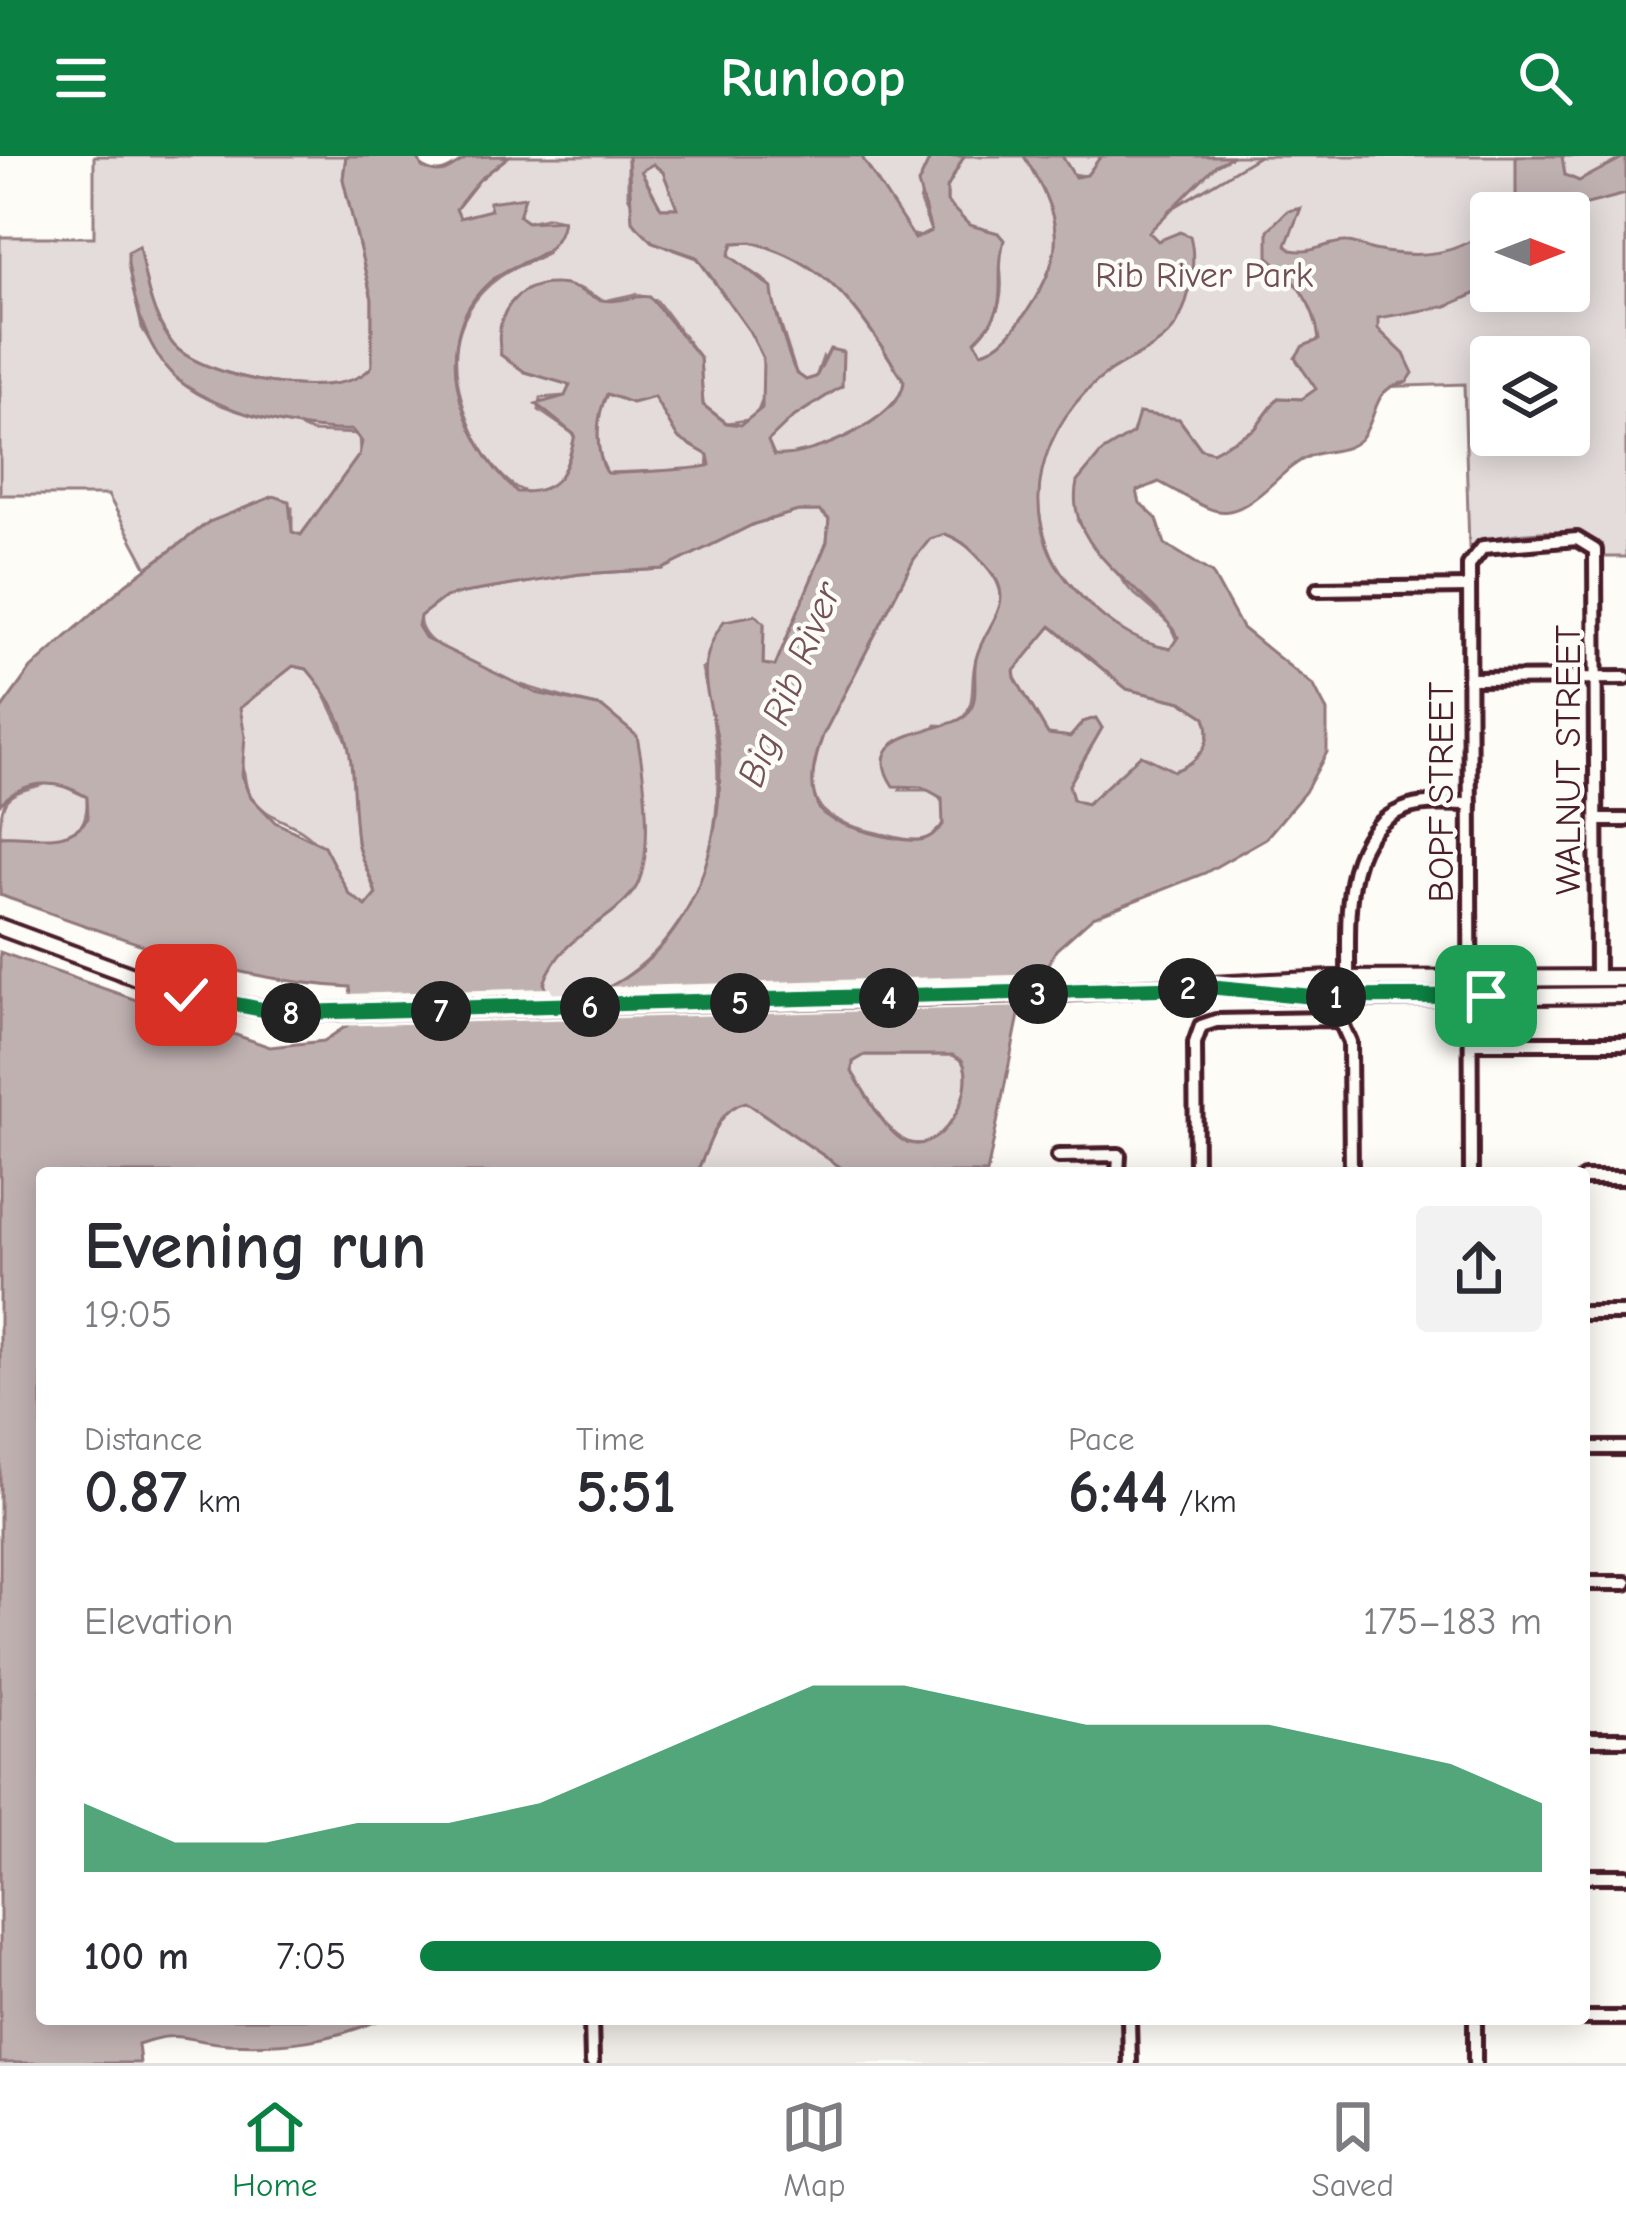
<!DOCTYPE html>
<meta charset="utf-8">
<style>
:root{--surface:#fff;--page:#f2f2f3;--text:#2b2b33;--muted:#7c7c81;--line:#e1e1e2;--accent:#0b8043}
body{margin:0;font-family:"Comic Neue",sans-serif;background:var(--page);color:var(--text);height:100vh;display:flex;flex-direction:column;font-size:45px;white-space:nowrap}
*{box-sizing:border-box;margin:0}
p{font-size:39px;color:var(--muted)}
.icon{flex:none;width:66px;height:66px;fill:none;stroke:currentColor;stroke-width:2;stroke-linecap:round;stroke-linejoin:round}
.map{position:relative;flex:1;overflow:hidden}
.side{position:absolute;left:36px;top:1011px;width:1554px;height:858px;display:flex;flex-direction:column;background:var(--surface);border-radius:12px;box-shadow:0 6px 30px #0003}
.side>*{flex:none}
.needle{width:78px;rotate:90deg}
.fabs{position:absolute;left:1470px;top:36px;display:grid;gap:24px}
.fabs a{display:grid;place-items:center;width:120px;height:120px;border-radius:12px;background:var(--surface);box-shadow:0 6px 30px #0003;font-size:60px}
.pin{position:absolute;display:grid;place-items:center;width:102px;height:102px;color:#fff;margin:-51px;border-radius:24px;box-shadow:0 6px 18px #0006}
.km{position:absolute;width:60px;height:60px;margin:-30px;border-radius:50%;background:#222;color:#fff;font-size:33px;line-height:60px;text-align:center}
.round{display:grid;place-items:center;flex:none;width:126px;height:126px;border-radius:12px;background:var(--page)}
.overview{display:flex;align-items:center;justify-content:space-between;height:204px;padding:0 48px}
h1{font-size:66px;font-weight:700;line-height:90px}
.metrics{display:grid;grid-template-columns:repeat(3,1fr);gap:18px;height:204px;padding:12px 48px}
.metrics div{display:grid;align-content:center}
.metrics b{font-size:60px;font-weight:700}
.metrics small{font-size:33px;font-weight:400}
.metrics p{font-size:33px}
.chart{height:336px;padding:24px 48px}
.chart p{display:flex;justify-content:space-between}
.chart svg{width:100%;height:216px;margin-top:12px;fill:var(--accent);opacity:.7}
ul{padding:0 48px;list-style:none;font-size:39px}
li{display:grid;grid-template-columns:192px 144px 1fr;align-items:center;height:90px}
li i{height:30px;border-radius:15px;background:var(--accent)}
header{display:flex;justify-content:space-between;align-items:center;height:156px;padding:0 48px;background:var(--accent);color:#fff;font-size:54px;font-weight:700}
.tabs{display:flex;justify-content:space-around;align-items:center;height:168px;border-top:3px solid var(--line);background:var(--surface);font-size:33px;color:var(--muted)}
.tabs a{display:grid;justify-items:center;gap:6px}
.tabs .on{color:var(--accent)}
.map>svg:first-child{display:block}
.built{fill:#f0ece8}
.green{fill:#e3dcda;stroke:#967e82;stroke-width:3;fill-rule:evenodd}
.water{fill:#c0b1b1;stroke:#91777b;stroke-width:3;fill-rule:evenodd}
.pier{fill:#fdfcf7}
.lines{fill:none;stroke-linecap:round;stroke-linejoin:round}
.stream{stroke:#91777b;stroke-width:3}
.minor-casing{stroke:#4a1f2b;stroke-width:20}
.major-casing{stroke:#4a1f2b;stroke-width:22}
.minor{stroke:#fdfcf7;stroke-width:10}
.major{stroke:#fdfcf7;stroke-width:14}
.route-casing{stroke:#fff;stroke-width:24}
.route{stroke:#0b8043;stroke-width:15}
.labels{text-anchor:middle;stroke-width:9;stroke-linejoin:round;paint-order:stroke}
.park-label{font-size:36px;fill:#704e57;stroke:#fdfcf7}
.street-label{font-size:36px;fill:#4a1f2b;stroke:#fdfcf7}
.water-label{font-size:39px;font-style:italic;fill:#73525a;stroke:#fdfcf7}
</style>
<header><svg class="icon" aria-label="menu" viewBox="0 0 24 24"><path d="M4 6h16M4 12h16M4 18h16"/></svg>Runloop<svg class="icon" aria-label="search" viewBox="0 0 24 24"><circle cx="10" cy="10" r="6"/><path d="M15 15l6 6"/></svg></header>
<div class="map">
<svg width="1626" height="1907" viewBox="0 0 1626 1907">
<rect width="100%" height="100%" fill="#fdfcf7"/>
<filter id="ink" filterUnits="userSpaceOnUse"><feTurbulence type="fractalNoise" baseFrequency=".00833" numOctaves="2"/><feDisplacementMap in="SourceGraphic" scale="24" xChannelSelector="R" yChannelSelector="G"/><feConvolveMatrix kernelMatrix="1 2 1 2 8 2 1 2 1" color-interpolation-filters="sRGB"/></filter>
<g filter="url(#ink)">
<path class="built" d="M591,1863H1129L1130,1907H592Z"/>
<g class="green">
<path d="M94,0H346L343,23L372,143V210C345,249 200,223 172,188C151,160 145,125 139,91L128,107L142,172L166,211L312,276L359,278L360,299L301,379L292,376V352L209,366L147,412L108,339H0V81H94Z"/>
<path d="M509,0H628V40L653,86L697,102L750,176L763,201L765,237L755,263L727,267L703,249L700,202L657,145L635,138L604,145L579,132L501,199L525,216L570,229L565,240L541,242L539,254L575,279C545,425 433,259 460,174C470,143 492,122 521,109C527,106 540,102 546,97C553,90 558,74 563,64L549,61L528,66L492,54L460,62L456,53L479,24Z"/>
<path d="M861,0H931L920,46L931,75L927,82L909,78Z"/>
<path d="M964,0H1024C1061,61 1069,93 1028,154C1016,171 1002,192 981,196L975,185C1013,148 999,125 998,77L969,69L947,46V32Z"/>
<path d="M1062,0H1626V401H1602L1597,385C1567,369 1498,376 1469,391L1464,228L1317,233L1302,243L1278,242L1255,273L1213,296L1201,293L1179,263C1102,287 1104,291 1078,365L1130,434L1169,467L1178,487L1170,493C1088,480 1023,391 1041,309C1046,288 1063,271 1066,250C1075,174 1079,96 1085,20L1068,17ZM1491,57H1569V135H1491ZM1491,201H1569V279H1491Z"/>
<path d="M653,8L663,16L678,52H660L640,15Z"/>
<path d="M751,86C832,106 861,159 904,225C903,261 810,304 774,299L768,285L792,262L842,230L823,201L816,221L806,224L796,217L767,126L729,100L733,87Z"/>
<path d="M616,237L632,247L654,241L678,282L708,299L707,313L607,317C594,295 596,260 606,238Z"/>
<path d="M798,355H820L829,364L827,386L775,510L763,508L764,467L702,513C740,650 715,799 566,851L545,838C538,795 600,761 630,740L602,551C566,543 412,505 420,460L445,441L463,437L580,418L663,413L754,368Z"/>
<path d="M945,378C962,384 970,392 983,406C1021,449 990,459 977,500C967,529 982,549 954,570L936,569L900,634H933L945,649C945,664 943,674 929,681C915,688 897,681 882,678C816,663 799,649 823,579L914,403L930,382Z"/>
<path d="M1051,470L1127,533L1182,546L1205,561C1215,587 1198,607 1174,615L1141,599L1087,648L1073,644L1069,629L1102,572L1095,562L1083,566L1071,581L1048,578L1015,522L1014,514Z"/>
<path d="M293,510L307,513L319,527L351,593L357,687L376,738L366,750C342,743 329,704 314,685C297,664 264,666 248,635C243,627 239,561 239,552Z"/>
<path d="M52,625L87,641C90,699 39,678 0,680C0,631 12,640 52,625Z"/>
<path d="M864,899H953L962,905C979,933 940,1007 902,983C882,971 865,935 852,916L853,906Z"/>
<path d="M746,946L849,1017H696C710,992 715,953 746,946Z"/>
</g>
<g class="water">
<path d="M346,0H417L422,11C444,23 448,11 468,2C479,0 497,0 509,0L479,24L456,53L460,62L491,54L489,46L525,41L519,60L527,66L563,64C558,103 523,101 496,121C423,176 459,285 517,336C559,338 567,316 575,279L536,248L565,240L570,229L525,216L501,199C493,159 515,126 557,128C575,128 586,140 602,144C617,148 634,138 650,141L700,202L703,249L726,267L741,269L762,252L763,202L750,176L697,101L653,86L632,65L628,0H861L915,83L931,75L918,28L931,0H964L947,32V46L969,69L998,77L1004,84C992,130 1015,146 975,185L981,196C1002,192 1016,171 1028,154C1069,93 1061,61 1024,0H1062L1075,21L1087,19L1101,0H1233L1216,9L1149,76L1158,85L1180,76L1190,80C1197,106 1190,145 1176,169C1160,193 1132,200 1109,216C1039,266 1012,362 1072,430C1097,460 1131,486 1170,493L1178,481C1149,431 1062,396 1077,326L1102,296L1133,277L1139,257L1179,263L1201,293L1213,296L1255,273L1278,242L1302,243L1316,233L1295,202L1303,190L1319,184C1315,146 1295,125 1268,100V74L1287,55L1301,52L1286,89L1291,94C1314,99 1327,85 1347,86C1356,86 1365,92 1374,94C1419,103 1458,100 1491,70V131L1447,150L1378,162V173L1404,198L1413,217L1407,226C1371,232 1380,255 1363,280C1352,296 1328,294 1312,299C1298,304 1284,317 1273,327C1222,374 1215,355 1159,326L1137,335L1140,347L1157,363L1165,388L1212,417L1242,472L1314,530L1327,555V596L1305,636L1266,682L1205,717L1093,761L1056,794L1019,859L987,1017H849L746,946C715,953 710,992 696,1017H42V1863H382C331,1885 284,1891 228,1888C186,1886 183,1872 138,1888L140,1907H0V796L270,891L324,885L354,865L350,831C229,825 113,780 0,739V680C32,677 66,692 88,662L87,641C59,623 26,622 0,648V555L31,512L126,428L209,366L274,340L289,345L292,376L301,379L359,299L362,286L352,274C300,276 198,254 165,210C142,179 134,144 128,107V96L139,90C145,124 151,159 172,187C199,223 345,249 372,210V143L343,23ZM653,8L663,16L677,52H661L641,15ZM751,86C832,106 862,159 904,225C903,262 810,303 774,299L768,285L792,262L842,230L843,196L830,193L816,221L806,224L796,217C789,201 772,148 772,132L729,99L733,87ZM607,238L632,247L654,241L678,282L708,299L710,309C704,313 619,318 607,317C594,295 596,260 607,238ZM798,355H820L829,363L827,386L775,510L763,508L764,467L756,459L724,465C684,522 721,551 720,615C719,723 669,833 552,847L544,827C563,777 604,772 633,736C656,706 644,616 637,580L602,551L536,537L426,483L418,470L420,460L445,441L463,437L580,418L663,413L754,368ZM945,378C965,385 974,396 988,412C1020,447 984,468 976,503C972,521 980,542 968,557C952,579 854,570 893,630L922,631L942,642L943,669C936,676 930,683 920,684C901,687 830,669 820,654C806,631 815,601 823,579L914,403L930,383ZM1051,470L1127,533L1182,546L1205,561C1215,587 1198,607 1174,615L1141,599L1087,648L1073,644L1069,629L1102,572L1096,562L1083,566L1070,581L1048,578L1015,522L1014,515ZM293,510L307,513C362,579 348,609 357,684C359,704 372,719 376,738L366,750L349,738L324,690L275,666L249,639L242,620L245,580L240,552ZM865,899H953L962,904C979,933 940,1006 902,984C882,971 865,936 852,916L853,906Z"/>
<path d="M1516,0H1562L1565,19L1579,25L1626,0V38L1583,49L1569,61V57H1504L1516,39Z"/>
</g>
<path class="pier" d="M1047,818L1029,851L331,870L348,862L345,838L550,832L555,842L566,845L597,831Z"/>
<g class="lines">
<path class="stream" d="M1168,55L1259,0"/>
<g class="minor-casing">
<g id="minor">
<path d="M1318,433L1469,431"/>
<path d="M1469,523L1626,522"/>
<path d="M1597,664H1626"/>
<path d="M1348,823C1349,769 1339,678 1404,653C1423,645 1449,648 1470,648"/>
<path d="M1471,887H1626"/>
<path d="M1058,1000L1119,999L1118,1017"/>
<path d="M1196,1017L1195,887L1201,870L1216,865L1330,863L1342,868L1350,886L1351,1017"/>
<path d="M1471,1017L1469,409L1483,391L1577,383L1595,394L1597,822"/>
<path d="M1584,1022H1626"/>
<path d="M1584,1157H1626"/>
<path d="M1584,1292H1626"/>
<path d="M1584,1427H1626"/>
<path d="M1584,1583H1626"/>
<path d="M1584,1720H1626"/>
<path d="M1584,1862H1626"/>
<path d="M591,1863L592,1907"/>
<path d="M1129,1863L1130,1907"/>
<path d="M1475,1863V1907"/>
</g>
</g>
<g class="major-casing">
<g id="major">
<path d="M0,771L193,842L287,857L1056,837L1331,823L1626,822"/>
<path d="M1254,835L1328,842L1626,839"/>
</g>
</g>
<use href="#minor" class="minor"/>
<use href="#major" class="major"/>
</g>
</g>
<g class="lines" filter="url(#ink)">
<g class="route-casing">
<path id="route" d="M186,839L281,857L1213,831L1318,841L1486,840"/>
</g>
<use href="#route" class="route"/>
</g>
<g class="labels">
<g class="park-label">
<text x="1204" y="131">Rib River Park</text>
</g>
<g class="street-label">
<text transform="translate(1567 604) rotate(-90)" y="13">WALNUT STREET</text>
<text transform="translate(1440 636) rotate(-90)" y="13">BOPF STREET</text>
</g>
<g class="water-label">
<text transform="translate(788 528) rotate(-68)" y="14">Big Rib River</text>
</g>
</g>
</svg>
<div class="fabs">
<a><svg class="needle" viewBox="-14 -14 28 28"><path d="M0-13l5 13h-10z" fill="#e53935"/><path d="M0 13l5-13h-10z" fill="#7c7c81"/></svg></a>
<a><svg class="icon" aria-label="layers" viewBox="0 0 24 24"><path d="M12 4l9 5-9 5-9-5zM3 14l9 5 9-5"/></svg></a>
</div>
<div class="pin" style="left:1486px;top:840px;background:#1e9e55"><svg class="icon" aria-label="arrive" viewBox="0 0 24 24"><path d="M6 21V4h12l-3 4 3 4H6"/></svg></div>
<div class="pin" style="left:186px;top:839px;background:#d93025"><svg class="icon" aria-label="check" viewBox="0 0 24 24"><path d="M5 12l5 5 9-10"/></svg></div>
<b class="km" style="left:1336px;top:841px">1</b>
<b class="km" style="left:1188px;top:832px">2</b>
<b class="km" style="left:1038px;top:838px">3</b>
<b class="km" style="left:889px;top:842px">4</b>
<b class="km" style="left:740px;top:847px">5</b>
<b class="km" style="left:590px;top:851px">6</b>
<b class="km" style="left:441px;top:855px">7</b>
<b class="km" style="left:291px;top:857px">8</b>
<section class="side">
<div class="overview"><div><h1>Evening run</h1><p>19:05</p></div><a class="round"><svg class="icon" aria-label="share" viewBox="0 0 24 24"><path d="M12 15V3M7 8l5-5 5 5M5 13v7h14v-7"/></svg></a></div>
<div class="metrics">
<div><p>Distance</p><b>0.87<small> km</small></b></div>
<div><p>Time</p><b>5:51</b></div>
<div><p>Pace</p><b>6:44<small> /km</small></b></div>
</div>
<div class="chart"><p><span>Elevation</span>175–183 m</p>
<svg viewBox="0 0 160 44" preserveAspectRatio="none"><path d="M0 44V30L10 38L20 38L30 34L40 34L50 30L60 22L70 14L80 6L90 6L100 10L110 14L120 14L130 14L140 18L150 22L160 30V44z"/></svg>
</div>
<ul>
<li><b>100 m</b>7:05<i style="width:66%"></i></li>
</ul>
</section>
</div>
<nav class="tabs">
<a class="on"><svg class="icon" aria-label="home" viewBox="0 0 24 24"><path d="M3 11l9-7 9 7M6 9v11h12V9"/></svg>Home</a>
<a><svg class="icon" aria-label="map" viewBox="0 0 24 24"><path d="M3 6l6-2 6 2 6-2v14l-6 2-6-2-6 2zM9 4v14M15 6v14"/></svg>Map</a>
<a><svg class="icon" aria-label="saved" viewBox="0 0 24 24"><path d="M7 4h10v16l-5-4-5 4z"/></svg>Saved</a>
</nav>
